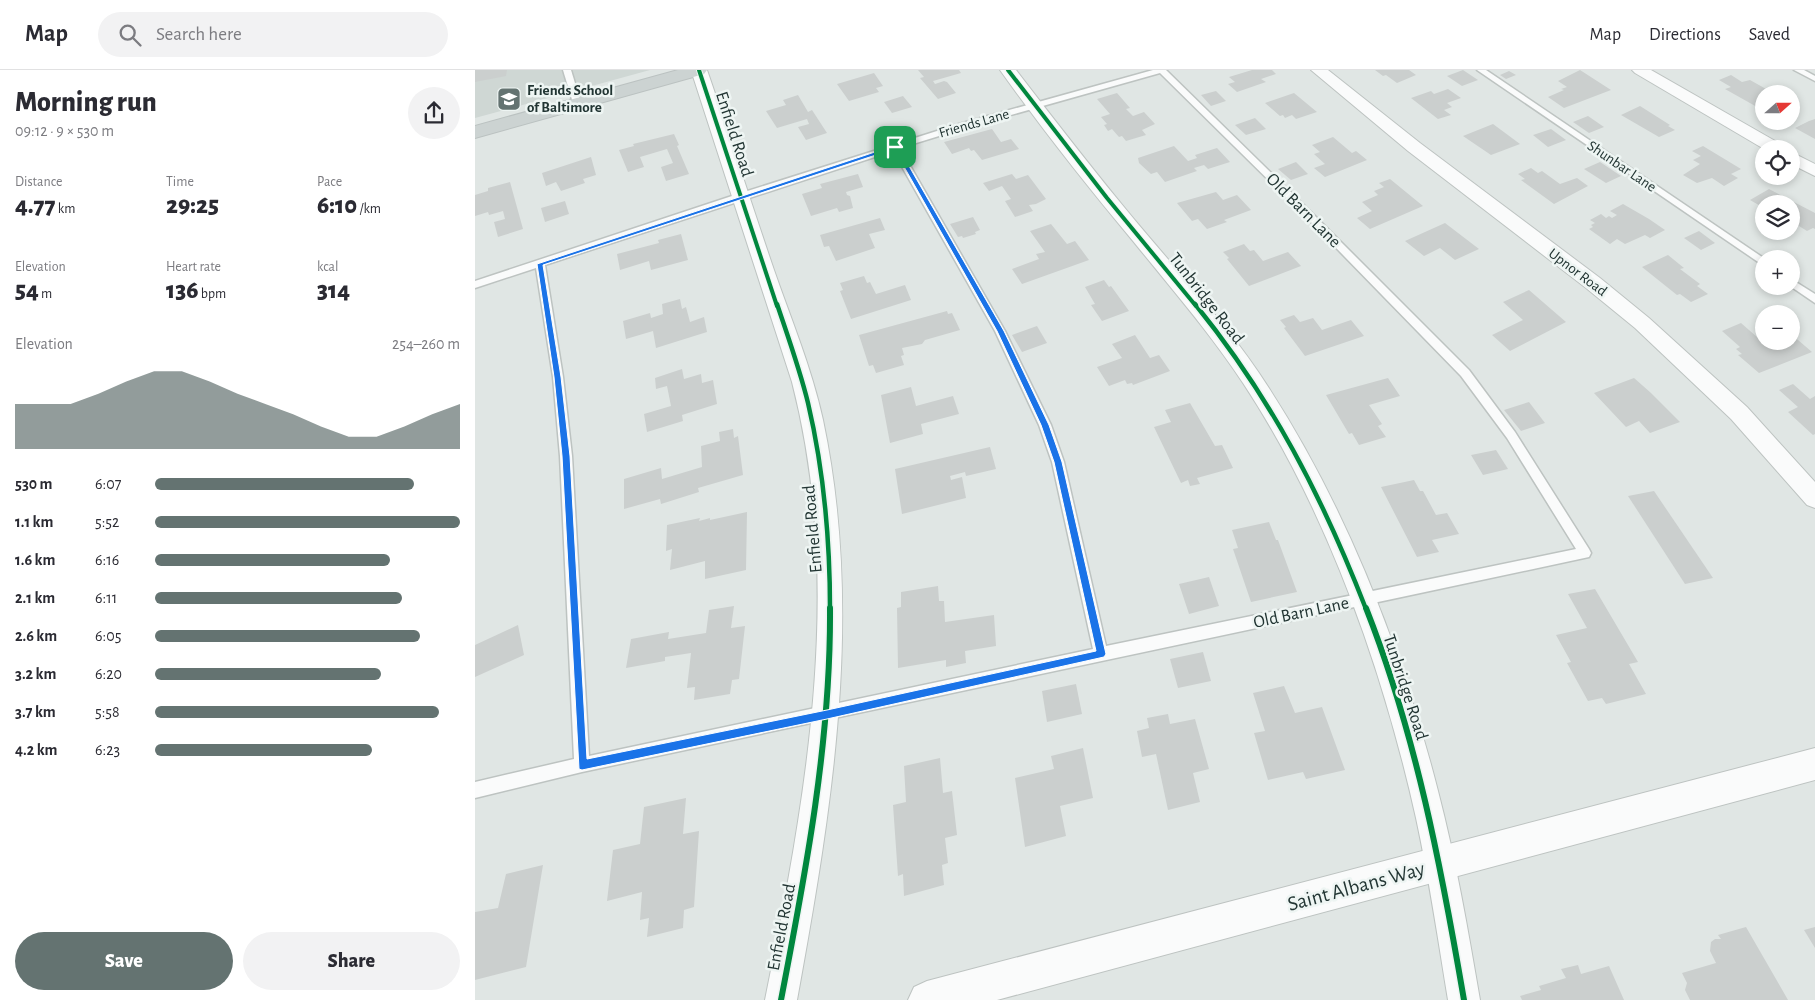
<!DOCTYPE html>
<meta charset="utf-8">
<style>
:root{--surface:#fff;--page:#f2f2f3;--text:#2b2b33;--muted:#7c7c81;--line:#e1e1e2;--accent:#647371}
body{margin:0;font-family:"Alegreya Sans",sans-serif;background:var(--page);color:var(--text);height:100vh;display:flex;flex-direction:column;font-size:19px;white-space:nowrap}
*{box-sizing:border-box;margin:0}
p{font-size:16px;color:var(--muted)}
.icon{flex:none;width:28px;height:28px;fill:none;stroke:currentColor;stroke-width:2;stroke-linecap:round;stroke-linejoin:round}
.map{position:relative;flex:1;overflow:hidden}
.panel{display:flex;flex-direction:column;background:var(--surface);width:475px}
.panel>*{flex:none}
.needle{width:32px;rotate:69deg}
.fabs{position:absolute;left:1280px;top:15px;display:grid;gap:10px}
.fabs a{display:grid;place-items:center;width:45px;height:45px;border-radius:50%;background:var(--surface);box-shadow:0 2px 8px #0003;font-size:25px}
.pin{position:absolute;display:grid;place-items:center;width:42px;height:42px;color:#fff;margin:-21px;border-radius:10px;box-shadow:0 2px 8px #0006}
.round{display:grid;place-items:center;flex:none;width:52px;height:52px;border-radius:26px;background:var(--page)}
.overview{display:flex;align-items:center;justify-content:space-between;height:85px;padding:0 15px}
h1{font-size:28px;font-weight:800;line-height:38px}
.stats{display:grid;grid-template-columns:repeat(3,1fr);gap:8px;height:85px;padding:5px 15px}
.stats div{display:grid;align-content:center}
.stats b{font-size:25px;font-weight:800}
.stats small{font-size:14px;font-weight:400}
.stats p{font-size:14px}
.chart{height:140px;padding:10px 15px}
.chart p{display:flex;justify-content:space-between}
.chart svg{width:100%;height:90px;margin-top:5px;fill:var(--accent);opacity:.7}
.primary-button{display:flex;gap:10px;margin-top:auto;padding:10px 15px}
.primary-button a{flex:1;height:58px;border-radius:30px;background:var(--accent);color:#fff;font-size:20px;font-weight:800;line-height:58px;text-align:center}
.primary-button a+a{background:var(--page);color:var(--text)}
ul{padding:0 15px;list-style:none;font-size:16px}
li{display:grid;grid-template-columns:80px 60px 1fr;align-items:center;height:38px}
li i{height:12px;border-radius:6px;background:var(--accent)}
header{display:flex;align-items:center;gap:30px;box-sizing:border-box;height:70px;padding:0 25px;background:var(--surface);border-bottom:1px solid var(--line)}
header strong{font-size:24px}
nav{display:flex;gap:28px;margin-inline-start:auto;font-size:18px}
.search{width:350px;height:45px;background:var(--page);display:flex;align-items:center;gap:12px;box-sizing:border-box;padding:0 18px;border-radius:28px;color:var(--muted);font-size:19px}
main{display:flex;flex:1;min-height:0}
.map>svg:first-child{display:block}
.built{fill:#cfd7d4}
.building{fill:#cbcfce}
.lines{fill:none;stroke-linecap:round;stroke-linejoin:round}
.service-casing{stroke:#bdc3c1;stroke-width:3}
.minor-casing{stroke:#bdc3c1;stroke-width:2}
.tertiary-casing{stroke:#bdc3c1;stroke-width:2}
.primary-casing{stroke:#bbc2c1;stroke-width:2}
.service{fill:#fafbfb;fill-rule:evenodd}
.minor{fill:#fafbfb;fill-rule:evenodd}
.tertiary{fill:#fafbfb;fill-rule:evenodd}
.primary{fill:#ccd3d2;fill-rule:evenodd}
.cycleway-far2-casing{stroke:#eef5f3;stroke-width:6}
.cycleway-far1-casing{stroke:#eef5f3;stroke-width:8}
.cycleway-casing{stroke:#eef5f3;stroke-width:9}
.cycleway-far2{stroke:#00873e;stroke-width:4}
.cycleway-far1{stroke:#00873e;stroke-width:4.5}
.cycleway{stroke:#00873e;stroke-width:6}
.route{fill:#1a73e8;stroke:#fff;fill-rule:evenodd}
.labels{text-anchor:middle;stroke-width:5;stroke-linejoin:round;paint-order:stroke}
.far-poi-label{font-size:15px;font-weight:bold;fill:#223533;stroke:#eef5f3;text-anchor:start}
.far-street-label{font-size:15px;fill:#223533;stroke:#eef5f3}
.street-label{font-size:18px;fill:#223533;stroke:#eef5f3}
.near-street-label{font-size:21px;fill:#223533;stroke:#eef5f3}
</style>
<header>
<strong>Map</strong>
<div class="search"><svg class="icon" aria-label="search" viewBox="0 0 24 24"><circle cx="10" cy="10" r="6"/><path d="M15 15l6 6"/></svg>Search here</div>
<nav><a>Map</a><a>Directions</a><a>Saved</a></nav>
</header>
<main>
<section class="panel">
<div class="overview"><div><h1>Morning run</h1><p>09:12 · 9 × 530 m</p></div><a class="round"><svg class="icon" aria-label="share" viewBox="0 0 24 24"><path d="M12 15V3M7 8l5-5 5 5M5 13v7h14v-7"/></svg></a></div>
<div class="stats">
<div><p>Distance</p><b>4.77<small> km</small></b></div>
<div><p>Time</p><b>29:25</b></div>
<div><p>Pace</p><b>6:10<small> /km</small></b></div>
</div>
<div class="stats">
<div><p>Elevation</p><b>54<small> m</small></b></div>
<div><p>Heart rate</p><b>136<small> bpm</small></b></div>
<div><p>kcal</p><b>314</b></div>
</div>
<div class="chart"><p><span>Elevation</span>254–260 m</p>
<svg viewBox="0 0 160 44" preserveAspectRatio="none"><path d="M0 44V22L10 22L20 22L30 17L40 11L50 6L60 6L70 11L80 17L90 22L100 27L110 33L120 38L130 38L140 33L150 27L160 22V44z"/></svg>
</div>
<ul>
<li><b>530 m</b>6:07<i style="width:85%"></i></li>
<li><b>1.1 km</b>5:52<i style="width:100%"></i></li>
<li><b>1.6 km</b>6:16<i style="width:77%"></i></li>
<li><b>2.1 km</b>6:11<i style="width:81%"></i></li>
<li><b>2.6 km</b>6:05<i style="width:87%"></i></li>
<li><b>3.2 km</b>6:20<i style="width:74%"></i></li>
<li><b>3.7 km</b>5:58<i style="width:93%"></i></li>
<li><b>4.2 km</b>6:23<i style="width:71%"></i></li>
</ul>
<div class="primary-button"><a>Save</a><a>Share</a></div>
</section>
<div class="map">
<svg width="1340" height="930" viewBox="0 0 1340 930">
<rect width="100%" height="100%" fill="#e0e6e4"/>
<path class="built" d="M0,0H175L0,48Z"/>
<g class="building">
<path d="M0,0H32L31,6L0,12Z"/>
<path d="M443,0H484L486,3L458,11L460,14L469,11L472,12L481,23L463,29L445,8L449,7Z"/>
<path d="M777,0H797L801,4L786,9L791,12L762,22L753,14L760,12L754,7Z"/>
<path d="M900,0H934L941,5L922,13L911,5L908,6Z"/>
<path d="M988,0L1003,10L987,16L972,6Z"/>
<path d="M1105,0L1136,20L1089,38L1073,27L1089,20L1086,19L1092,17L1083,11Z"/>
<path d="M1034,1L1041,5L1031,9L1025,5Z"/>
<path d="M399,3L408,16L401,18L404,22L374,31L362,14Z"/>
<path d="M1256,5L1267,12L1275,10L1300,24H1289V35L1282,37L1250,19L1256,17L1244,10Z"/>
<path d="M973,19L986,28L972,33L977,37L969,40L976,45L963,49L936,28L956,21L959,24Z"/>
<path d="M741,21L751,31L736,36L726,25Z"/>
<path d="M642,23L655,38L651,39L658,46L669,42L680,54L667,60L671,65L651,71L647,66L644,67L637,59L633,61L629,55L632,54L626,47L635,44L622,29Z"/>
<path d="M819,23L842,42L821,49L817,45L810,48L808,45L805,46L790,33Z"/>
<path d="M323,25L333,42L337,40L352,63L331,70L323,57L334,54L332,49L302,58L291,41L311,35L308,30Z"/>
<path d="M428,26L437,37L417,43L409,32Z"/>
<path d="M1165,36L1195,55L1193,56L1200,60L1184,67L1146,45Z"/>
<path d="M1113,46L1129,57L1114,63L1098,52Z"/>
<path d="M780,48L791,59L771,65L760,55Z"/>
<path d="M1340,49V69L1320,58L1334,51Z"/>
<path d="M1018,54L1045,74L1016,85L988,66Z"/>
<path d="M517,59L526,72L536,69L544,79L507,90L499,80L496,81L494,78L477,84L469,72Z"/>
<path d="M1076,59L1091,70L1073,77L1058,65Z"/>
<path d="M199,64L204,75L202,76L214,104L191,111L186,97L198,93L192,79L165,87L169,97L153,102L144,80L159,76L158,74Z"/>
<path d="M858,67L877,83L881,81L892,90L850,107L839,98L850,94L839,84L845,82L837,75Z"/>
<path d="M699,76L713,91L722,88L720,85L742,78L755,92L733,99L729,95L719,98L722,101L690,112L682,102L676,104L664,93L663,88Z"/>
<path d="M1228,76L1266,99L1256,104L1263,108L1249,116L1237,108L1222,113L1208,105L1225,94L1218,90L1226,86L1217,81Z"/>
<path d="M116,87L121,105L108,109L110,113L86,121L81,112L71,116L67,103Z"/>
<path d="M821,92L833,104L816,110L803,99Z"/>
<path d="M1125,92L1146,106L1131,113L1109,99Z"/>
<path d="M1056,98L1063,103L1067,101L1085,114L1102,108L1113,116L1079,134L1046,110L1050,109L1043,104Z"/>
<path d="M383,104L388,117L371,122L372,125L375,126L378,138L364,142L362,138L336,146L327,124L347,118L345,114Z"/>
<path d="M537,104L541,109L553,105L571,129L561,134L554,135L558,141L540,147L530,131L536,129L527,116L514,121L508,113Z"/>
<path d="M915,109L948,136L895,159L882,148L897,141L887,132L903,125L899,121L909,117L904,113Z"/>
<path d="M35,112L48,159L23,167L19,152L30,149L28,141L14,145L13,142L0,146V125L13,121V118Z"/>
<path d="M1294,119L1340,143V159L1338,158L1332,161L1324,156L1316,159V134H1289V138L1275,130Z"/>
<path d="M741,122L748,130L762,125L776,140L749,150L752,152L732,159L723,149L717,151L702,133Z"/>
<path d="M90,131L94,144L70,152L66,138Z"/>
<path d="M1148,134L1174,149L1190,160L1175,168L1170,165L1150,174L1142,169L1135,174L1114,159L1118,157L1116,155L1120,153L1115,150L1126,144L1131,148L1134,146L1137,148L1142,145L1135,141Z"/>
<path d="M498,147L505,160L500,162L501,164L488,168L487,166L483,167L475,154Z"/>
<path d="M405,148L410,160L394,164L400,178L361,191L354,176L349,177L345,165Z"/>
<path d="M970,153L1004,179L980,190L965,178L949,186L930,171Z"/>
<path d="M576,154L592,174L600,171L614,190L547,214L537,199L564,189L561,184L570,182L555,161Z"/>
<path d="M1224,161L1240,173L1226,180L1209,168Z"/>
<path d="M206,164L213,190L176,200L174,191L145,200L142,184L184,173L183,170Z"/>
<path d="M769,174L775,181L779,180L788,191L813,182L826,196L774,216L752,189L754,188L748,182Z"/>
<path d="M1193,185L1209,198L1205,199L1225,214L1222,216L1233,224L1216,232L1205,224L1202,225L1167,197Z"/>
<path d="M389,206L392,213L395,212L401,224L430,215L436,230L376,249L365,221L368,220L365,213Z"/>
<path d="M629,210L634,217L636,216L654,241L627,251L616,235L620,234L610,217Z"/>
<path d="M1054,220L1091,252L1035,281L1017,265L1048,250L1028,232Z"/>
<path d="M205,229L207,239L211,237L215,252L229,247L232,262L181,278L178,261L151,269L148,251L175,243L176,248L188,244L187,234Z"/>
<path d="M472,241L473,244L477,243L485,260L450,270L447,274L427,278L429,285L426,286L429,295L401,303L398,295L394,296L384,265Z"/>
<path d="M819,245L825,252L838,248L847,260L876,250L889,266L830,286L809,258L811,257L805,250Z"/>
<path d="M1266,253L1290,274L1298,271H1316V264L1337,282L1284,303L1263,285L1267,284L1261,279L1265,277L1247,261Z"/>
<path d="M562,256L572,273L547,282L537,265Z"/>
<path d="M660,265L675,288L684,285L695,301L658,315L657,313L652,314L650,310L634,316L622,297L647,288L637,274Z"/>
<path d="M207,299L209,309L226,304L227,313L238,310L242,334L207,345L208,351L172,362L169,344L196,336L192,316L181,319L180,308Z"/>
<path d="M913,308L925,326L894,335L907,354L903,356L911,367L884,375L877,363L874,364L851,325Z"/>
<path d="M1159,308L1176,323L1205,352L1175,363L1164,351L1151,357L1119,323Z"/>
<path d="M1318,314L1335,329L1340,326V364L1338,365L1313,342L1323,337L1304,320Z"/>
<path d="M436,317L441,336L478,326L484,344L446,354L448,364L415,373L406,325Z"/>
<path d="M1054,332L1070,353L1046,361L1029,340Z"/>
<path d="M715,333L740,376L747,375L758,398L722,408L725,414L715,416L713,410L706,413L679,357L696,352L690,340Z"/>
<path d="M258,359L259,368L263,366L268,405L223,418L224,422L186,434L185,429L149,439V409L186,398L187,409L227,397L226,376L245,371L244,362Z"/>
<path d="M515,377L521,399L491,406L490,402L475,406L476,410L487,407L491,428L427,444L420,399Z"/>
<path d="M1021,380L1033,399L1008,405L996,385Z"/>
<path d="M939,410L945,421H948L961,445L972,443L984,464L957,470L964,482L942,487L906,417Z"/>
<path d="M1179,421L1238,508L1210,514L1153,426Z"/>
<path d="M272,442L271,500L230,509V491L195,500L197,479L191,481L192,455L225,448L224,451L235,448V450Z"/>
<path d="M794,452L801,470H803L822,522L776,532L758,479L763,478L757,460Z"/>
<path d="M734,507L744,536L714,544L704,514Z"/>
<path d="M463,516L464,531H469L470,552L519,545L521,576L490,581L491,593L471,597V590L423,598L422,538L426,537V522Z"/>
<path d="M1120,519L1163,592L1154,594L1171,624L1131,634L1127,628L1113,631L1092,593L1096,592L1081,565L1112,558L1093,524Z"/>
<path d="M259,536L256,558L270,556L264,609L257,610L255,624L219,630L220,617L212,618L216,583L190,587V591L151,598L156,569L194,562L193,569L231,563L234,540Z"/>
<path d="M43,555L49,585L0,607V575Z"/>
<path d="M728,582L736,611L703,618L695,589Z"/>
<path d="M601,614L607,644L572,652L567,621Z"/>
<path d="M809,616L820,643L847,637L870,700L831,709L828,702L793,710L779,663L790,661L778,623Z"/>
<path d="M693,644L695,654L720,649L734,699L718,703L725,732L693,740L681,684L667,687L662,661L674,658L672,648Z"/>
<path d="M608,678L618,728L585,736L591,766L550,777L540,708L579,699L576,686Z"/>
<path d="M465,688L468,723L477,721L482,765L470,768L473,793L467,795L469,815L429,826L428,804L423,806L418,735L431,732L429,696Z"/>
<path d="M211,728L208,764L224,761L219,837L209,840L208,858L172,867L174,848L165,850L167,822L132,831L138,780L165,774L169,737Z"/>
<path d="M68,795L51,897L0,910V842L23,838L31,804Z"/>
<path d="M1271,857L1313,930H1215L1210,920L1212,913L1207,903L1241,893L1235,881L1236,872L1240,869H1246L1243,865Z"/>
<path d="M1340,857V878L1329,860Z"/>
<path d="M1103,895L1106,904L1134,896L1149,930H1047L1045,926L1066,920L1064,916L1091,908L1086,899Z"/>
</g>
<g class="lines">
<g class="service-casing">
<g id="service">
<path d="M88,0H96L106,33L105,35L98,33Z"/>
<path d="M678,0H691L836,142L994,300L1040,362L1114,479L1116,483L1114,487L107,702L0,728V712L99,689L85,386L78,307L61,198L0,218V211L263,124L484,54ZM685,3L830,146L986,306L1032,368L1101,479L631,576L589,392L576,355L530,261L425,78L490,58ZM418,81L520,261L564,355L577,392L618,579L114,686L97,386L88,307L70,195Z"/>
<path d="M1002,0H1011L1290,189L1289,196Z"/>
<path d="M1319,0H1329L1340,6V11Z"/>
<path d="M1316,209L1340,224V233L1315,216Z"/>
</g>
</g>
<g class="minor-casing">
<g id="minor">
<path d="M216,0H232C255,66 276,133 299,200C316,249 337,299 348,350C389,544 357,738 322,930H290C331,727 370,517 317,312Z"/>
<path d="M525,0H541C581,52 621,104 663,154C704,203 748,250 784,303C868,428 926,576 963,721C981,790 993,860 1005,930H973C963,869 954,808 941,748C908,600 852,440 768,313C735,263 696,218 658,171C612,116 567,59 525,0Z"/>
<path d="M836,0H853L945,73L1125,208L1174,248L1272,337L1340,412V438L1332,435L1256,349L1160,258L1111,218L933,81Z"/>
<path d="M1157,0H1176L1307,75L1309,79H1289L1160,3Z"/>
<path d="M1316,82L1340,94V106L1316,94Z"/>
</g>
</g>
<g class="tertiary-casing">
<path id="tertiary" d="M1340,678V710L522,930H433L439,917L452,911Z"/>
</g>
<g class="primary-casing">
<path id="primary" d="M203,0H232L229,4L0,68V56Z"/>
</g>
<use href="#service" class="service"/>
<use href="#minor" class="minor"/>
<use href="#tertiary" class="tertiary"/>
<use href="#primary" class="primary"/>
<g class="cycleway-far2-casing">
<g id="cycleway-far2">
<path d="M224,0L302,236"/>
<path d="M533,0L632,128L721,236"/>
</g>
</g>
<g class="cycleway-far1-casing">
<g id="cycleway-far1">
<path d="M302,234C313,267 325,300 333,333C349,401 355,470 355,539"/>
<path d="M720,234C797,329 847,426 891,539"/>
</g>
</g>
<g class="cycleway-casing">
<g id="cycleway">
<path d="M891,538C941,665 966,796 989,930"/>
<path d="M306,930C331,801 356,670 355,538"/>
</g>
</g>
<use href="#cycleway-far2" class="cycleway-far2"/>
<use href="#cycleway-far1" class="cycleway-far1"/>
<use href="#cycleway" class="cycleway"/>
</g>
<path class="route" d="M418,76L423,77L529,261L574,355L587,392L631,584L629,587L352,649L107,700L104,699L87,386L79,307L62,194ZM419,79L522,261L566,355L579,392L621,581L352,640L112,689L95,386L86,307L68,195Z"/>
<defs>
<g id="school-square" transform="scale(1.25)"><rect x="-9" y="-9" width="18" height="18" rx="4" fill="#647371" stroke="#eef5f3"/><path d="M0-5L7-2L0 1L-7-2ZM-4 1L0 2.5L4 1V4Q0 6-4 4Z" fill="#fff"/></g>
</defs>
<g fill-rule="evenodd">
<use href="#school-square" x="34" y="29"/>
</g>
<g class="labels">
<g class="far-poi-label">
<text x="52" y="25">Friends School<tspan x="52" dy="17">of Baltimore</tspan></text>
</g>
<g class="far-street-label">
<text transform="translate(499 53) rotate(-16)" y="5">Friends Lane</text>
<text transform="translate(1147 96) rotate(34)" y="5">Shunbar Lane</text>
<text transform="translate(1103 202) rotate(37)" y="5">Upnor Road</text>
</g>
<g class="street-label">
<text transform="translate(260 64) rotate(72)" y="6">Enfield Road</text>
<text transform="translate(829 140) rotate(45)" y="6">Old Barn Lane</text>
<text transform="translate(732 228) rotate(52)" y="6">Tunbridge Road</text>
<text transform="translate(337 459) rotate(-95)" y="6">Enfield Road</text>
<text transform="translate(826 542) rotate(-12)" y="6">Old Barn Lane</text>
<text transform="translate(931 617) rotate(72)" y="6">Tunbridge Road</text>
<text transform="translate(306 857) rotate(-79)" y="6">Enfield Road</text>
</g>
<g class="near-street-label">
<text transform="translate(881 816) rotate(-15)" y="7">Saint Albans Way</text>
</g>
</g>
</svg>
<div class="fabs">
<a><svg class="needle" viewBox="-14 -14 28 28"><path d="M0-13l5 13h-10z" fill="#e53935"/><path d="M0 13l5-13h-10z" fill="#7c7c81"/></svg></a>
<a><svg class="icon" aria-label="locate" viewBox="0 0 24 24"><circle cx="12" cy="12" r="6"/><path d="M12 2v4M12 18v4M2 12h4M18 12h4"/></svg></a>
<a><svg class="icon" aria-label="layers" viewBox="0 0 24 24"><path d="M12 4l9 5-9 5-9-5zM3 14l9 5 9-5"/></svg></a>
<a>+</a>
<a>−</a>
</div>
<div class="pin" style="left:420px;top:77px;background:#1e9e55"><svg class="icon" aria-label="arrive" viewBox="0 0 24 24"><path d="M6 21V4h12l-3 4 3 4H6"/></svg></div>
</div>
</main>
